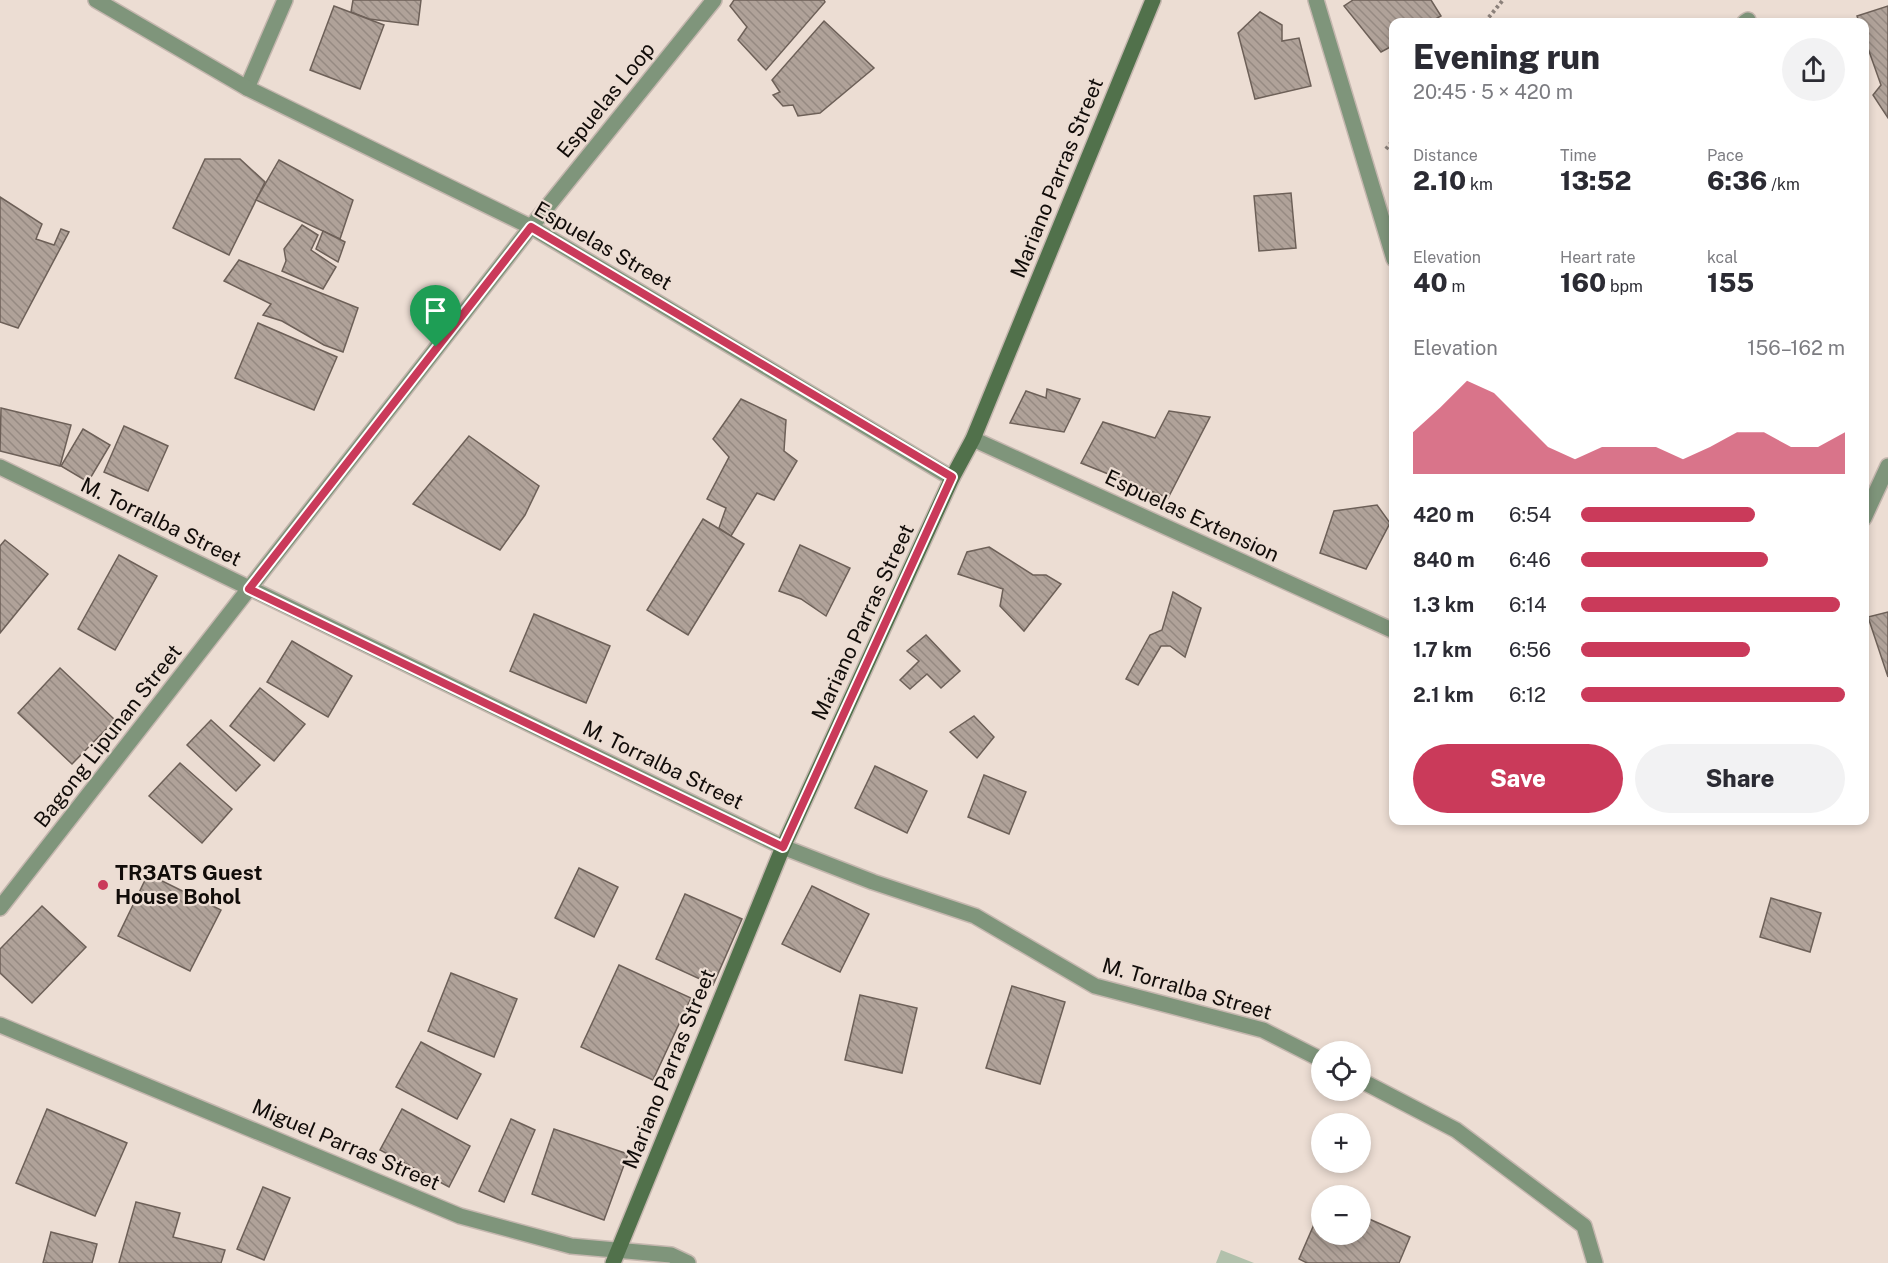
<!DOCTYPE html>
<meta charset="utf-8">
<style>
:root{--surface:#fff;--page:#f2f2f3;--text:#2b2b33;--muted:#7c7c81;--accent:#ca3a5a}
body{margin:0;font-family:"Public Sans",sans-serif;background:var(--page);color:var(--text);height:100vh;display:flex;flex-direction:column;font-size:22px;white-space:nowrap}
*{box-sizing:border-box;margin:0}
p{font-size:20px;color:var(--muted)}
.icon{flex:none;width:33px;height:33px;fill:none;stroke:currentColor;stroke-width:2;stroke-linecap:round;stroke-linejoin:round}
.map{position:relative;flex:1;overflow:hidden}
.drawer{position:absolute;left:1389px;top:18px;width:480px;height:807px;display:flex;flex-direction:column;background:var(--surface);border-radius:12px;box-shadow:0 3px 9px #0003}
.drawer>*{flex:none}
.controls{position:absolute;left:1311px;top:1041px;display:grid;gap:12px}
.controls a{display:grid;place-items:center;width:60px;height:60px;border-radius:50%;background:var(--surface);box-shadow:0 3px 9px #0003;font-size:30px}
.pin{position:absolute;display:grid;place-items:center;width:51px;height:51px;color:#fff;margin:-62px -26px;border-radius:50% 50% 50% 0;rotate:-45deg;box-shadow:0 0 6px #0007}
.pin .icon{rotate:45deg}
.round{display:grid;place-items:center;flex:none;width:63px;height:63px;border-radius:32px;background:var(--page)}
.headline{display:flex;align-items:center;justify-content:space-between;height:102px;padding:0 24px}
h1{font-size:33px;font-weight:800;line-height:45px}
.metrics{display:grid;grid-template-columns:repeat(3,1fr);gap:9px;height:102px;padding:6px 24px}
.metrics div{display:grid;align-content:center}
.metrics b{font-size:26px;font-weight:800}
.metrics small{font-size:16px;font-weight:400}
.metrics p{font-size:16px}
.chart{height:168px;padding:12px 24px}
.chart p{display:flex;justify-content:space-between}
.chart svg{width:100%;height:108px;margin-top:6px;fill:var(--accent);opacity:.7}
.button{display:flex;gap:12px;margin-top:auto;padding:12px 24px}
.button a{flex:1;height:69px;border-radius:36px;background:var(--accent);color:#fff;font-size:24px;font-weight:800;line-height:69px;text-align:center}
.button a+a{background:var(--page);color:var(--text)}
ul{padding:0 24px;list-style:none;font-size:20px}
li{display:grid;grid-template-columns:96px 72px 1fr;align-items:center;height:45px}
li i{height:15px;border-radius:8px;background:var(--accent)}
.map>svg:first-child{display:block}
.pitch{fill:#b2c1ac}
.building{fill:url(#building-back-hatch);stroke:#6d6058;stroke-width:1.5}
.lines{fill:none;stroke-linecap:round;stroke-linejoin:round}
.minor-casing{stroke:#c5b7af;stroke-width:18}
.tertiary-casing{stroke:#c5b7af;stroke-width:18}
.secondary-casing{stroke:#c5b7af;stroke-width:18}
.path{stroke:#8b807a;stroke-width:4;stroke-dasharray:3 3;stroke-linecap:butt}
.minor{stroke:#7f957b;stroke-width:15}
.tertiary{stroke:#7f957b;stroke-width:15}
.secondary{stroke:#51714b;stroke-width:15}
.route-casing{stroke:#fff;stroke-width:12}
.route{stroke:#ca3a5a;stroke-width:8}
.poi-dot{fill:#ca3a5a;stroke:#ecddd3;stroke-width:2}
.labels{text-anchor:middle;stroke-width:4.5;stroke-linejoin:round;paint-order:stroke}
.street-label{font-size:21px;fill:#110c09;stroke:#ecddd3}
.poi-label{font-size:21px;font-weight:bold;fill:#110c09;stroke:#ecddd3;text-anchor:start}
</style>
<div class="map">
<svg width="1888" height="1263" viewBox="0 0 1888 1263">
<defs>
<pattern id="building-back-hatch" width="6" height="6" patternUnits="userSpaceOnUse" patternTransform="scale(1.5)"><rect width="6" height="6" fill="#b0a299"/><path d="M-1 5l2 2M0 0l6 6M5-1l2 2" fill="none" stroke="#968a82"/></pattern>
</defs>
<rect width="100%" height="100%" fill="#ecddd3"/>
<path class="pitch" d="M1221,1250L1254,1263H1216Z"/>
<g class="building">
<path d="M353,0H421L418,25L369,19L351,12Z"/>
<path d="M734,0H824L825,2L766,70L738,40L747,27L730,6Z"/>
<path d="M1353,0H1431L1441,16L1430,22H1394V45L1381,52L1344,6Z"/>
<path d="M334,6L384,25L360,89L310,70Z"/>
<path d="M1888,6V118L1873,95L1881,85L1864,37V22H1859L1857,16Z"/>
<path d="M1260,12L1282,25V41L1299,38L1311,86L1255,99L1238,33Z"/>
<path d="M824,21L874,68L820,113L798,116L793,105L783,106L773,95L780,92L772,80Z"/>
<path d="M205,159H240L265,182L229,255L173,228Z"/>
<path d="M279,160L353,200L340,239L256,200Z"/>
<path d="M1291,193L1296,248L1259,251L1254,196Z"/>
<path d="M0,197L42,224L36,239L54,245L61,229L69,232L18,328L0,322Z"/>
<path d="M302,225L318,235L311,250L336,267L323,289L282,271L286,261L284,249Z"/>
<path d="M323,231L345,242L338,262L316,249Z"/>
<path d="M239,260L358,308L343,352L324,345L282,321L263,315L271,304L224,281Z"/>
<path d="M258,323L337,357L314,410L235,378Z"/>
<path d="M1047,389L1080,399L1064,432L1010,423L1026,391L1046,398Z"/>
<path d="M741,399L786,420L784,451L797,461L774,500L757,493L731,536L719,528L726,508L707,499L729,457L713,439Z"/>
<path d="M1,408L71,425L60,466L0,451Z"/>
<path d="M1169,411L1210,417L1168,498L1081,463L1103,422L1155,438Z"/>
<path d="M124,426L168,446L148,491L104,472Z"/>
<path d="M83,429L110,445L88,482L61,466Z"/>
<path d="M469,436L539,486L525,515L500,550L413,504Z"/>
<path d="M1377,505L1390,523L1366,569L1320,553L1334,511Z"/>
<path d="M703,519L744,544L688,635L647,610Z"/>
<path d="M5,540L48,574L0,633V546Z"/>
<path d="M800,545L850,568L826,616L801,599L779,591Z"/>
<path d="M989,547L1033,575H1046L1061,584L1024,631L1000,606L1003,589L958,574L967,552Z"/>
<path d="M119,555L157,576L115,650L78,629Z"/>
<path d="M1173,592L1201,608L1185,657L1170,646H1161L1138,685L1126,679L1150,635L1162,630Z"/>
<path d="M1888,612V677L1868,617Z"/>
<path d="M534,614L610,646L586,703L510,671Z"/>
<path d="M926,635L960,671L941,688L927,674L910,689L900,680L919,661L907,651Z"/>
<path d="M292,641L352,676L328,717L267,682Z"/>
<path d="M60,668L115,720L72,764L18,713Z"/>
<path d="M260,688L305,724L274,761L230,726Z"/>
<path d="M974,716L994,737L977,758L950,732Z"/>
<path d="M211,720L260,765L236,791L187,745Z"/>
<path d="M180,763L232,809L202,843L149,796Z"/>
<path d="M875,766L927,791L907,833L855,808Z"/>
<path d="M984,775L1026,792L1009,834L968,817Z"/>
<path d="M579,868L618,887L594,937L555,918Z"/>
<path d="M148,874L221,910L190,971L118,936Z"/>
<path d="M812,886L869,914L840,972L782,944Z"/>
<path d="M685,894L742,919L713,985L656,959Z"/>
<path d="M1771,898L1821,913L1810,952L1760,937Z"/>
<path d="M42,906L86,947L32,1003L0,973V949Z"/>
<path d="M619,965L691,998L653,1080L581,1047Z"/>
<path d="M451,973L517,999L494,1057L428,1031Z"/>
<path d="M1012,986L1065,1002L1040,1084L986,1068Z"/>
<path d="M860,995L917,1008L902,1073L845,1060Z"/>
<path d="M421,1042L481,1074L457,1119L396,1087Z"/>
<path d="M47,1109L127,1143L95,1216L16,1183Z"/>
<path d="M402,1109L470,1146L449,1187L380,1150Z"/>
<path d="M511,1119L535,1130L504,1202L479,1191Z"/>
<path d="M554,1129L628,1154L604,1220L532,1194Z"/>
<path d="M263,1187L290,1198L264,1260L237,1249Z"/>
<path d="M136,1202L180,1213L173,1237L225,1250L221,1263H119Z"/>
<path d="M1322,1206V1234H1360V1215L1410,1237L1399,1263H1307L1299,1259Z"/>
<path d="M51,1232L97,1244L92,1263H43Z"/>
</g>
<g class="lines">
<g class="minor-casing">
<g id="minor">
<path d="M1316,0L1394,259"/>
<path d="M1745,22L1748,20"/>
<path d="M247,88L285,0"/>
<path d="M973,439L1394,631"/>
<path d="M1864,518L1888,466"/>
<path d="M783,847L873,882L975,916L1095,986L1263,1030L1322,1060"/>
<path d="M0,908L531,227L714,0"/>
<path d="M1360,1080L1456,1130L1584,1226L1595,1263"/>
</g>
</g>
<g class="tertiary-casing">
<g id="tertiary">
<path d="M96,0L247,88L531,227L952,478"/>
<path d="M0,467L783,847"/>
<path d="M0,1025L460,1216L571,1246L671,1255L688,1263"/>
</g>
</g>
<g class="secondary-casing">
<path id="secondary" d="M613,1263L783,847L952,478L973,439L1153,0"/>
</g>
<g class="path">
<path d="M1485,22L1503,0"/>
<path d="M1386,149L1394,139"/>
</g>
<use href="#minor" class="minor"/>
<use href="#tertiary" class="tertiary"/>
<use href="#secondary" class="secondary"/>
</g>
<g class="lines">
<g class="route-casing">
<path id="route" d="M531,227L952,477L783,847L249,589Z"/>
</g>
<use href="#route" class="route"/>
</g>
<circle class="poi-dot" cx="103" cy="885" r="6"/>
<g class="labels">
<g class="street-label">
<text transform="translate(606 100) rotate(-51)" y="7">Espuelas Loop</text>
<text transform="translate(1057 178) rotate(-68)" y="7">Mariano Parras Street</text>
<text transform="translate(603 246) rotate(30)" y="7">Espuelas Street</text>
<text transform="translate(1192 516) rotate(25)" y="7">Espuelas Extension</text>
<text transform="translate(161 522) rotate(26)" y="7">M. Torralba Street</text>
<text transform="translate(863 622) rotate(-65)" y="7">Mariano Parras Street</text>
<text transform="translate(108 736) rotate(-52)" y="7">Bagong Lipunan Street</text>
<text transform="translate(663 765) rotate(26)" y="7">M. Torralba Street</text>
<text transform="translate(1187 989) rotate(16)" y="7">M. Torralba Street</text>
<text transform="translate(669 1069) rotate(-68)" y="7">Mariano Parras Street</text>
<text transform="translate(346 1145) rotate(23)" y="7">Miguel Parras Street</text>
</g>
<g class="poi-label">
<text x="115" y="880">TR3ATS Guest<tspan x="115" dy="24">House Bohol</tspan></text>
</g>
</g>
</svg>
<div class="controls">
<a><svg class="icon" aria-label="locate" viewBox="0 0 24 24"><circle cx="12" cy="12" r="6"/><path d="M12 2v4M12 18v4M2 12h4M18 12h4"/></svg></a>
<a>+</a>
<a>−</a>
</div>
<div class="pin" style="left:436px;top:347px;background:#1e9e55"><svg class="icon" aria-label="arrive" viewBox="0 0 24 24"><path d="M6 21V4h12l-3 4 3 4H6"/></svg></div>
<section class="drawer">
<div class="headline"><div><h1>Evening run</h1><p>20:45 · 5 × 420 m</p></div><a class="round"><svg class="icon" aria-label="share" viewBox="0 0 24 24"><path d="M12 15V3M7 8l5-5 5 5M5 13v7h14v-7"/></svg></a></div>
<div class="metrics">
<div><p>Distance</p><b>2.10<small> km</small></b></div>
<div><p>Time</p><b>13:52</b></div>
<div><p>Pace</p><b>6:36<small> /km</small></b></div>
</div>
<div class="metrics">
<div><p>Elevation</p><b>40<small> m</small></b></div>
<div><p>Heart rate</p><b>160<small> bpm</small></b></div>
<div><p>kcal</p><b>155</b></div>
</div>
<div class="chart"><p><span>Elevation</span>156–162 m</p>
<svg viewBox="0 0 160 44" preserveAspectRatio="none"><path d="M0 44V27L10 17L20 6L30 11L40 22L50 33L60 38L70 33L80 33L90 33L100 38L110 33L120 27L130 27L140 33L150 33L160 27V44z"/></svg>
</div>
<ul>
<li><b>420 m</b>6:54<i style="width:66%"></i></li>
<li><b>840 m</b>6:46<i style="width:71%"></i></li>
<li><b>1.3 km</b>6:14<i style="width:98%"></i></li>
<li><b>1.7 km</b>6:56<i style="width:64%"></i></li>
<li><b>2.1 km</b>6:12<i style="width:100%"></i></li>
</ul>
<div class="button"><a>Save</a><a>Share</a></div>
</section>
</div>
